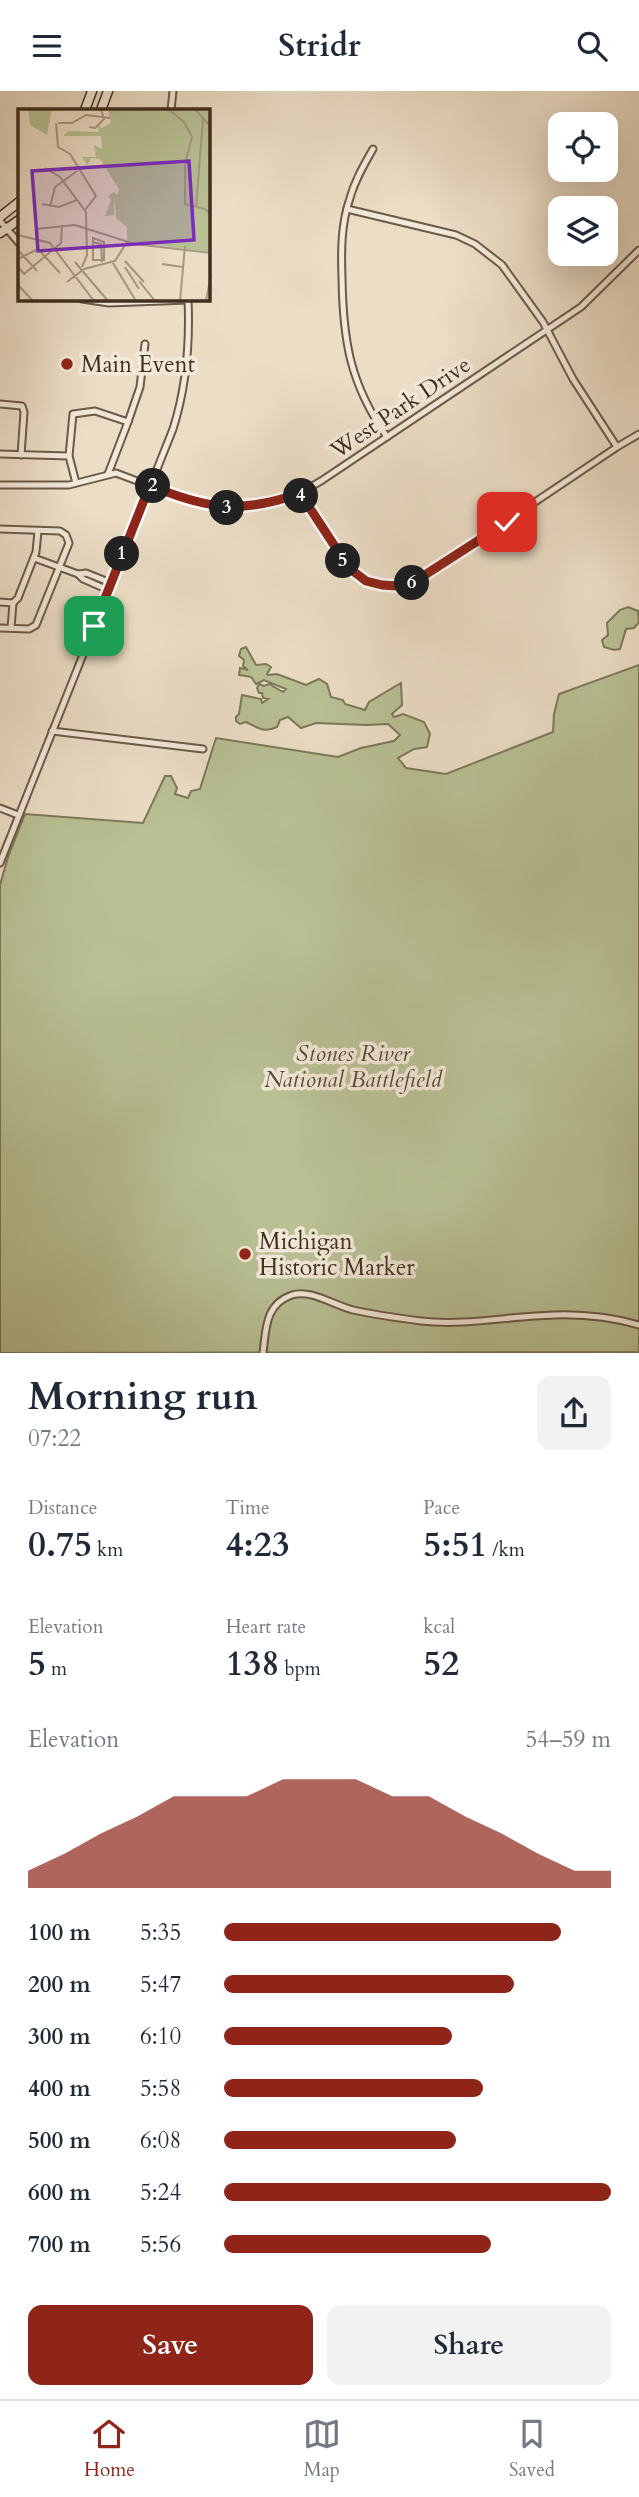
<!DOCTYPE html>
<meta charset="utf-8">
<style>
:root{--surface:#fff;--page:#f2f2f3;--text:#1f2937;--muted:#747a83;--line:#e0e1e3;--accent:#8f2418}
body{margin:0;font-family:Cardo,serif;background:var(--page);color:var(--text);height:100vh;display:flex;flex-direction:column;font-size:26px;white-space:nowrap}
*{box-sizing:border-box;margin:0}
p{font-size:23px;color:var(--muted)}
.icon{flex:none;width:38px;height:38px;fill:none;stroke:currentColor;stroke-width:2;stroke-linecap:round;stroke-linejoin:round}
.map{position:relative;height:1262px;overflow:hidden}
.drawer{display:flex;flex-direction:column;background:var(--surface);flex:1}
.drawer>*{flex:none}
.tools{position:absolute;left:548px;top:21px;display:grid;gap:14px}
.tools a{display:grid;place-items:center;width:70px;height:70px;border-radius:14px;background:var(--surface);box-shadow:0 7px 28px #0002;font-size:35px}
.pin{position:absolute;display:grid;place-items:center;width:60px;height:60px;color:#fff;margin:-30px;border-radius:14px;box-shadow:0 4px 10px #0006}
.km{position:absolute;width:35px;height:35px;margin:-18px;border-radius:50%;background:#222;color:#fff;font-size:19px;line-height:35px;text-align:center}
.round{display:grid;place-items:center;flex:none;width:74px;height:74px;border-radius:14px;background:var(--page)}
.summary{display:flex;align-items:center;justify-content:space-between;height:119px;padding:0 28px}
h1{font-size:38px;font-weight:700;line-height:52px}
.stats{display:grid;grid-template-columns:repeat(3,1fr);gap:10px;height:119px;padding:7px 28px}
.stats div{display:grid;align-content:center}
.stats b{font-size:35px;font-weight:700}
.stats small{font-size:19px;font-weight:400}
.stats p{font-size:19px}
.chart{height:196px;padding:14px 28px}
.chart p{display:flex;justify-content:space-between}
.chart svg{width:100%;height:126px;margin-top:7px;fill:var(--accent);opacity:.7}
.cta{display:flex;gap:14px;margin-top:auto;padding:14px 28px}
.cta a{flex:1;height:80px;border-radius:14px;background:var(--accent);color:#fff;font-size:28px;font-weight:700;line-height:80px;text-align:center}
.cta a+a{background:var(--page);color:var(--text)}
ul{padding:0 28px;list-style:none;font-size:23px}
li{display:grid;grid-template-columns:112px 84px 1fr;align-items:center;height:52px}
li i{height:18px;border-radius:9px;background:var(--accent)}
header{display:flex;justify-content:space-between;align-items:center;height:91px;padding:0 28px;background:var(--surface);font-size:32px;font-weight:700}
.dock{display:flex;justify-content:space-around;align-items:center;height:98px;border-top:2px solid var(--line);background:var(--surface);font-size:19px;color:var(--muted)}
.dock a{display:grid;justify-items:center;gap:4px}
.dock .on{color:var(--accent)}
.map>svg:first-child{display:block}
.green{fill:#b8c094;stroke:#7c7859;stroke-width:2}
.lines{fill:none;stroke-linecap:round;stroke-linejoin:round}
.street-casing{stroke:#6b5a48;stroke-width:9}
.secondary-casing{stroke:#402f1e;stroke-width:11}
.street{stroke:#f3e9da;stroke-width:5}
.secondary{stroke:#f3e9da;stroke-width:8}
.route-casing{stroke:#fff;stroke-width:14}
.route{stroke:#8f2418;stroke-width:9}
.poi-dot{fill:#8f2418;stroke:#f3e9da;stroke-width:2.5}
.labels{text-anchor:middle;stroke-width:7;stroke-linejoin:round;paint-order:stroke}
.poi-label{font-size:23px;fill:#402f1e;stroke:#f3e9da;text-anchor:start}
.street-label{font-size:23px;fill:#402f1e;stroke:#f3e9da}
.park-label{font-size:23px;font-style:italic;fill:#584c36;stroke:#f3e9da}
.inset-road{fill:none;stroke:#a79783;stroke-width:2}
.view{fill:#7b2cbf;fill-opacity:0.15;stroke:#7b2cbf;stroke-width:3.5}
.inset-edge{fill:none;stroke:#402f1e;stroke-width:3.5}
</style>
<header><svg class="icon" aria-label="menu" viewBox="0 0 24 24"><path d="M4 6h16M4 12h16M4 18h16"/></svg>Stridr<svg class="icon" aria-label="search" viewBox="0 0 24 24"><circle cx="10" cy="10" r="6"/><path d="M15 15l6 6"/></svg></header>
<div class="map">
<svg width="639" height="1262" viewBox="0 0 639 1262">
<rect width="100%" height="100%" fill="#ecddc6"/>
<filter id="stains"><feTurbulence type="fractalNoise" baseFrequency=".00286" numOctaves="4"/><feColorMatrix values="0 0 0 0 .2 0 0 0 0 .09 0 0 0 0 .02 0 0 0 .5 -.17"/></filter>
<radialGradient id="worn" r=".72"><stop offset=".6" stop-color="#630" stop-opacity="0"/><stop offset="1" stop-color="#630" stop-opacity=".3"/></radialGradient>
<g class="green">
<path d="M628,516L638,520L639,531L634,537L626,538L620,558L614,559L604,556L602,549L608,544L607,532L620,519Z"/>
<path d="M246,556L256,574L266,573L271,576L267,583L268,584L277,583L306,594L319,588L327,593L331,606L343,609L345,613L365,619L369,611L401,592L402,614L392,623L394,626L403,623L424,631L430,643L427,656L414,658L398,667L406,677L446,683L553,641L554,623L559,603L639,574V1261L0,1262V794L8,766L25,723L143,732L165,685H171L177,697L175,703L188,707L191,700L200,698L216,647L338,666L361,657L394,650L400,644L388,633L366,634L316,632L301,637L288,626L280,629L277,636C264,642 258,637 246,631L240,633L236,630V626L239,623L242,604L261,608L262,612L268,608L263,607L262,602H259L257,597L259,593L264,595L269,593L283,601L286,598L264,589L256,593L251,586L239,584L240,577L248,579L243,575L244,569L239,565L241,558Z"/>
</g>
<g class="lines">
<g class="street-casing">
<g id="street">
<path d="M171,19L173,0"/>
<path d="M373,58C364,74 355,89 350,107C341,133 341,160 342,187C343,250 350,293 387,346"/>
<path d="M347,118L456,144L475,153L502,174L543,231L573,288L617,356"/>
<path d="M0,130L19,152"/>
<path d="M82,208L109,212L188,209"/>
<path d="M0,313L22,315L24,321L21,364"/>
<path d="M128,331L140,296L145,253"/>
<path d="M0,363L69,365L76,392"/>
<path d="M69,365L73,323L95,320L128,331L108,383"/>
<path d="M0,394H69L116,382L177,405L224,417L270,412L300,402L321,390L581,216L639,159"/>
<path d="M300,402L340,465L355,483L376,493L397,495L417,489L456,464L617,356L639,343"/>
<path d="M0,438L60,440L66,444L69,452L36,534L29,538L0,537"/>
<path d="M34,467L78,483"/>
<path d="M108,499L83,488L78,483L86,482L111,492"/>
<path d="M0,511L13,512L18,507L36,461L38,440"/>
<path d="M11,537L13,512"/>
<path d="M52,640L203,658"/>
<path d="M0,717L18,724"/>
<path d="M0,772L173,338C186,297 190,252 188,208"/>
<path d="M263,1262C266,1238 265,1213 292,1204C311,1198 333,1214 353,1219C375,1224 398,1227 421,1230C466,1235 510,1225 554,1224C583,1223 611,1226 639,1234"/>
</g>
</g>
<g class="secondary-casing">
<g id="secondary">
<path d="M85,19L92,0"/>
<path d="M101,19L108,0"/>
<path d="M0,126L19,111"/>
<path d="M0,142L19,129"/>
</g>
</g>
<use href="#street" class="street"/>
<use href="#secondary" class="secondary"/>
</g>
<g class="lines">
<g class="route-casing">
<path id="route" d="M94,535L150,394C204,418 244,423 300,402L349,477L366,490L382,494L397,495L417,489L507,431"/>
</g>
<use href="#route" class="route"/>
</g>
<g class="poi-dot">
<circle cx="67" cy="273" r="7"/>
<circle cx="245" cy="1163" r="7"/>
</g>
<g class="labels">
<g class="poi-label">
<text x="81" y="281">Main Event</text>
<text x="259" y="1158">Michigan<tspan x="259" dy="26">Historic Marker</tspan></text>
</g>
<g class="street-label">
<text transform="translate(400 316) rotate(-34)" y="8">West Park Drive</text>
</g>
<g class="park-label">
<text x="353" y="970">Stones River<tspan x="353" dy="26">National Battlefield</tspan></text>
</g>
</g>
<g transform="translate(18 18)">
<rect width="192" height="192" fill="#ecddc6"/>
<path d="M10,0H34L29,26L12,16ZM90,0H192V143L109,132V118L98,109L96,87V106L87,107L93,91L90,87L96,83L99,86L101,80L82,50L73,49L69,56L64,48H78L76,36L84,40L83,27H45L51,22L81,23L79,16L84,19L93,14Z" fill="#b8c094"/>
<path class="inset-road" d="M150,0L166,13L174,28L167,55V95L187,100L193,106M177,0L193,18M38,14L40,38L52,45L78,87L67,101M40,14H54L68,6L92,9M71,18L77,19L86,10L83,0M27,59L42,68L68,103L69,146L64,158M24,95L41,98L59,91M32,98L37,78L59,62M178,98L185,10M18,120L57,116L117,135L193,144M0,126L32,134L76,192M75,129L86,133V151H75ZM74,133L83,135L84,153M0,141L19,162M0,150L20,140L42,164M107,152L126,173M57,153L90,192M95,154L118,192M144,155L165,158M0,158L6,165L43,134L44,116M107,158L121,180M66,160L97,152L109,133M121,172L137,192M49,173L66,160M0,176L15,192M162,192L167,137M188,192L193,166"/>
<path class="view" d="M171,52L176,131L20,142L14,62Z"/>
<rect width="192" height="192" class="inset-edge"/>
</g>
<rect width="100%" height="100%" filter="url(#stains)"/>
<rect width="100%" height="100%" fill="url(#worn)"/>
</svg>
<div class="tools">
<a><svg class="icon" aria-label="locate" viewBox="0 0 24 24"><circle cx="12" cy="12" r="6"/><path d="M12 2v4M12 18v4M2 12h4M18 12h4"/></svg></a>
<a><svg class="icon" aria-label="layers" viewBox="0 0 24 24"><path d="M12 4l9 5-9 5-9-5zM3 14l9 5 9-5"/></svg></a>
</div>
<div class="pin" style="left:94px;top:535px;background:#1e9e55"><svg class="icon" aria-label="arrive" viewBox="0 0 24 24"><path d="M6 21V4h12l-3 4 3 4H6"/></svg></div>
<div class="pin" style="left:507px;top:431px;background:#d93025"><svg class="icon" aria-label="check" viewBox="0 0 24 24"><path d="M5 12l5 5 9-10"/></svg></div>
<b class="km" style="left:122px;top:463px">1</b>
<b class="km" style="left:153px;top:395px">2</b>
<b class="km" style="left:227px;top:417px">3</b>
<b class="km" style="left:301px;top:405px">4</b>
<b class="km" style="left:343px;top:470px">5</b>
<b class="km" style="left:412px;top:492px">6</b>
</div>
<section class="drawer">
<div class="summary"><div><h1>Morning run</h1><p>07:22</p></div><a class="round"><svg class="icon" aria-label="share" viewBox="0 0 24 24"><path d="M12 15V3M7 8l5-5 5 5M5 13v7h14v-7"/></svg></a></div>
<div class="stats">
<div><p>Distance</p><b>0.75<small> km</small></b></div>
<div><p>Time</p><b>4:23</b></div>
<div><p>Pace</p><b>5:51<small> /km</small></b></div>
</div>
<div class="stats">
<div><p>Elevation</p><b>5<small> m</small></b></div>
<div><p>Heart rate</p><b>138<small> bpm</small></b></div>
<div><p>kcal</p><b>52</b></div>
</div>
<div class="chart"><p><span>Elevation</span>54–59 m</p>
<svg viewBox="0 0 160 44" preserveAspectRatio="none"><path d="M0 44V38L10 32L20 25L30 19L40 12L50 12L60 12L70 6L80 6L90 6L100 12L110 12L120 19L130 25L140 32L150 38L160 38V44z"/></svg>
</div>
<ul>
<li><b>100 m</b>5:35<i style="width:87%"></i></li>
<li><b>200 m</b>5:47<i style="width:75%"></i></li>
<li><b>300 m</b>6:10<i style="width:59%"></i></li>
<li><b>400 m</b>5:58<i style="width:67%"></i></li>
<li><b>500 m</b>6:08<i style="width:60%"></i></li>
<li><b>600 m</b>5:24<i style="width:100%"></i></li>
<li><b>700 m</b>5:56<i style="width:69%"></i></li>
</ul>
<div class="cta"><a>Save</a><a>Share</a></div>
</section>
<nav class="dock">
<a class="on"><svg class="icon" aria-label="home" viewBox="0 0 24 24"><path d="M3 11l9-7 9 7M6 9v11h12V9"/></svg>Home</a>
<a><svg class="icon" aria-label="map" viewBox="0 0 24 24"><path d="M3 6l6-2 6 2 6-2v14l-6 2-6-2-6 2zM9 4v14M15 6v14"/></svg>Map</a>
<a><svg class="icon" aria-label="saved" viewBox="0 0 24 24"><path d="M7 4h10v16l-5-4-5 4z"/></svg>Saved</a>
</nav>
